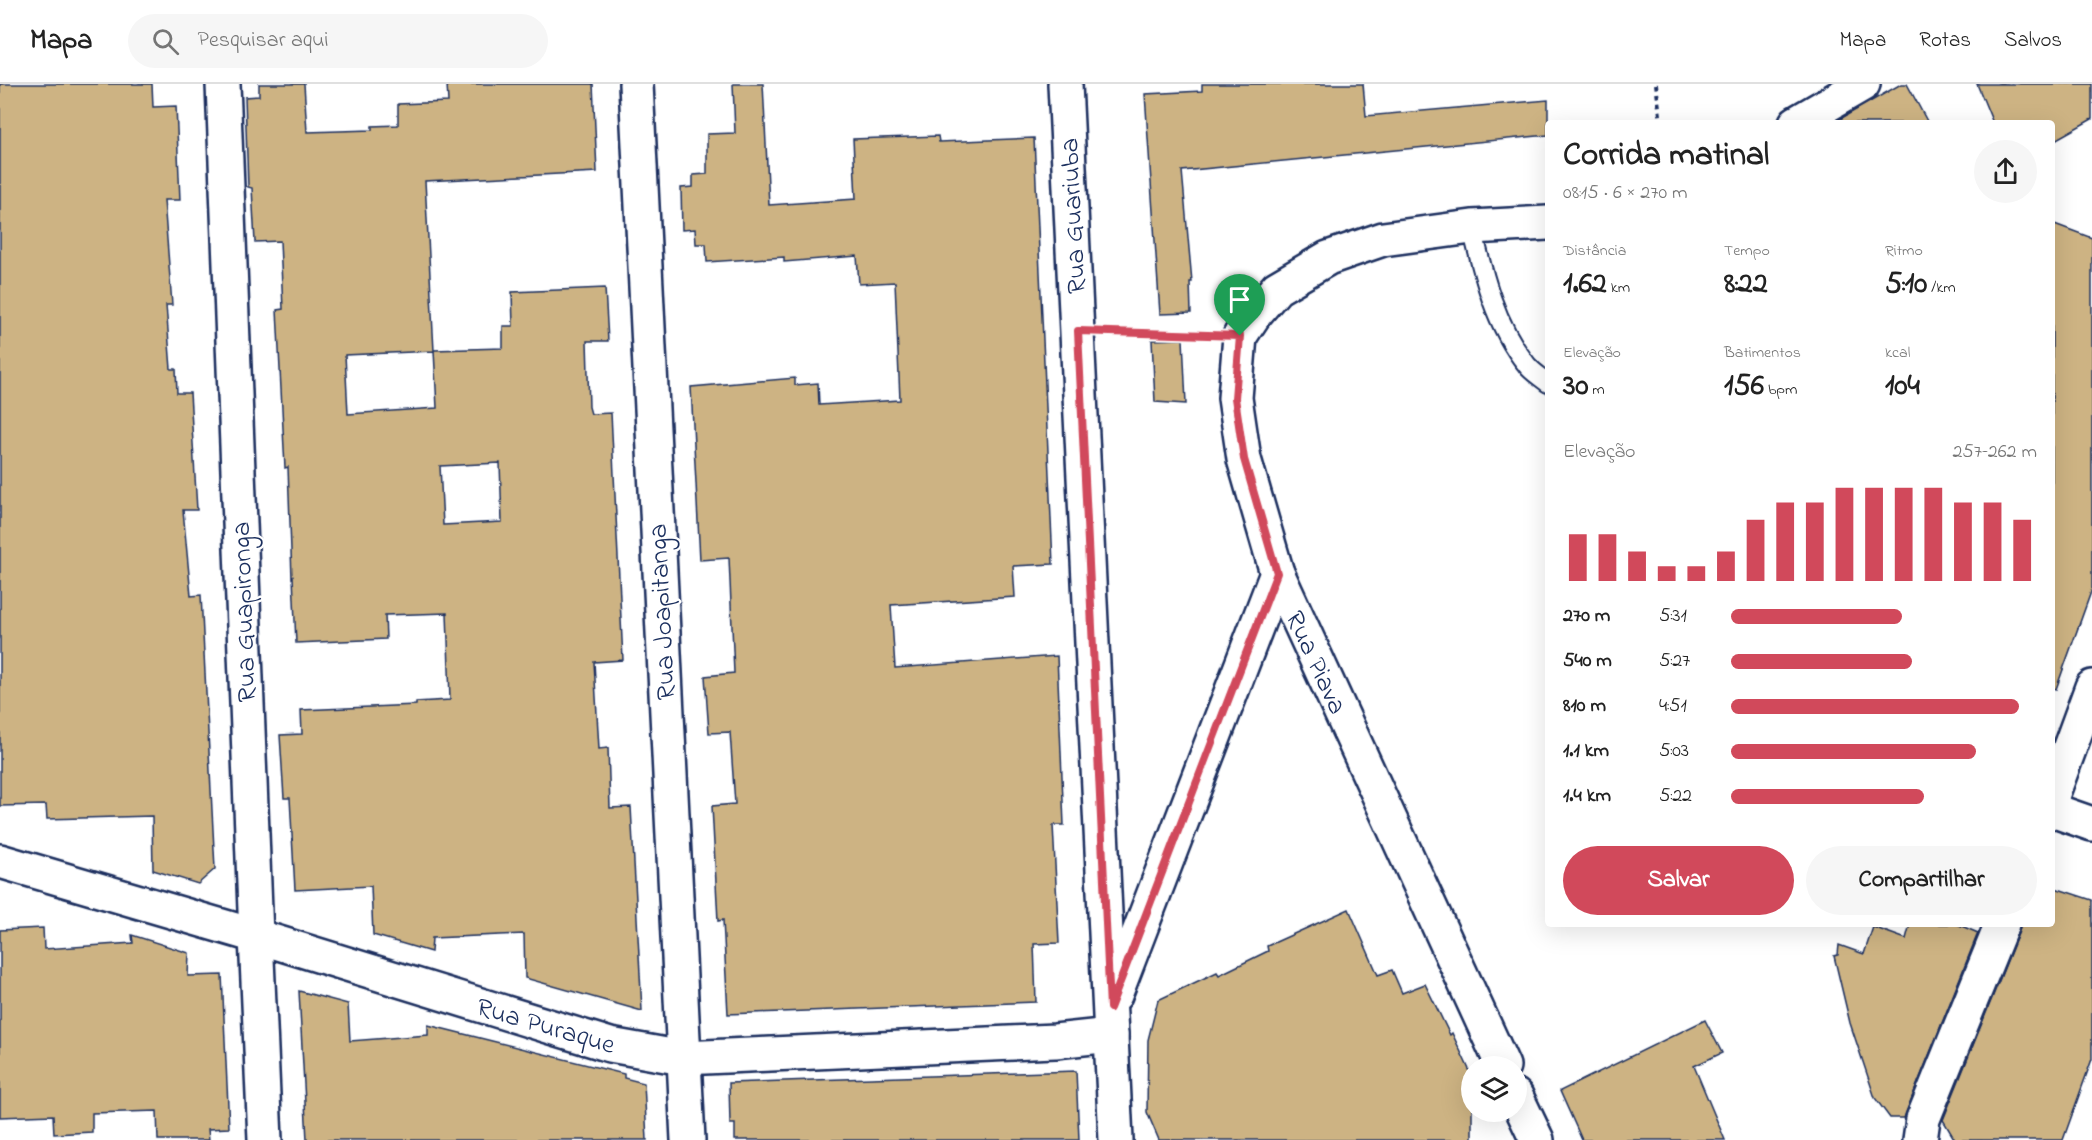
<!DOCTYPE html>
<html lang="pt">
<meta charset="utf-8">
<style>
:root{--surface:#fff;--page:#f6f6f6;--text:#222;--muted:#767676;--line:#e0e0e0;--accent:#d1495b}
body{margin:0;font-family:"Indie Flower",sans-serif;background:var(--page);color:var(--text);height:100vh;display:flex;flex-direction:column;font-size:22px;white-space:nowrap}
*{box-sizing:border-box;margin:0}
p{font-size:20px;color:var(--muted)}
.icon{flex:none;width:33px;height:33px;fill:none;stroke:currentColor;stroke-width:2;stroke-linecap:round;stroke-linejoin:round}
.map{position:relative;flex:1;overflow:hidden}
.panel{position:absolute;left:1545px;top:36px;width:510px;height:807px;display:flex;flex-direction:column;background:var(--surface);border-radius:6px;box-shadow:0 6px 24px #0002}
.panel>*{flex:none}
.buttons{position:absolute;left:1461px;top:972px;display:grid;gap:12px}
.buttons a{display:grid;place-items:center;width:66px;height:66px;border-radius:50%;background:var(--surface);box-shadow:0 6px 24px #0002;font-size:30px}
.pin{position:absolute;display:grid;place-items:center;width:51px;height:51px;color:#fff;margin:-62px -26px;border-radius:50% 50% 50% 0;rotate:-45deg;box-shadow:0 0 6px #0007}
.pin .icon{rotate:45deg}
.round{display:grid;place-items:center;flex:none;width:63px;height:63px;border-radius:32px;background:var(--page)}
.headline{display:flex;align-items:center;justify-content:space-between;height:102px;padding:0 18px}
h1{font-size:33px;font-weight:800;line-height:45px}
.figures{display:grid;grid-template-columns:repeat(3,1fr);gap:9px;height:102px;padding:6px 18px}
.figures div{display:grid;align-content:center}
.figures b{font-size:30px;font-weight:800}
.figures small{font-size:16px;font-weight:400}
.figures p{font-size:16px}
.chart{height:168px;padding:12px 18px}
.chart p{display:flex;justify-content:space-between}
.chart svg{width:100%;height:108px;margin-top:6px;stroke:var(--accent);stroke-width:6}
.action{display:flex;gap:12px;margin-top:auto;padding:12px 18px}
.action a{flex:1;height:69px;border-radius:36px;background:var(--accent);color:#fff;font-size:24px;font-weight:800;line-height:69px;text-align:center}
.action a+a{background:var(--page);color:var(--text)}
ul{padding:0 18px;list-style:none;font-size:20px}
li{display:grid;grid-template-columns:96px 72px 1fr;align-items:center;height:45px}
li i{height:15px;border-radius:8px;background:var(--accent)}
header{display:flex;align-items:center;gap:36px;box-sizing:border-box;height:84px;padding:0 30px;background:var(--surface);border-bottom:2px solid var(--line)}
header strong{font-size:28px}
nav{display:flex;gap:33px;margin-inline-start:auto;font-size:21px}
.search{width:420px;height:54px;background:var(--page);display:flex;align-items:center;gap:15px;box-sizing:border-box;padding:0 21px;border-radius:33px;color:var(--muted);font-size:22px}
.map>svg:first-child{display:block}
.building{fill:#cdb383;stroke:#1b2f5e;stroke-width:1.5;fill-rule:evenodd}
.lines{fill:none;stroke-linecap:round;stroke-linejoin:round}
.service-casing{stroke:#1b2f5e;stroke-width:22}
.minor-casing{stroke:#1b2f5e;stroke-width:38}
.path{stroke:#1b2f5e;stroke-width:4;stroke-dasharray:4.5 4.5;stroke-linecap:butt}
.service{stroke:#fff;stroke-width:18}
.minor{stroke:#fff;stroke-width:33}
.route-casing{stroke:#fff;stroke-width:12}
.route{stroke:#d1495b;stroke-width:8}
.labels{text-anchor:middle;stroke-width:4.5;stroke-linejoin:round;paint-order:stroke}
.street-label{font-size:27px;fill:#1b2f5e;stroke:#fff}
</style>
<header>
<strong>Mapa</strong>
<div class="search"><svg class="icon" aria-label="search" viewBox="0 0 24 24"><circle cx="10" cy="10" r="6"/><path d="M15 15l6 6"/></svg>Pesquisar aqui</div>
<nav><a>Mapa</a><a>Rotas</a><a>Salvos</a></nav>
</header>
<div class="map">
<svg width="2092" height="1056" viewBox="0 0 2092 1056">
<rect width="100%" height="100%" fill="#fff"/>
<filter id="ink" filterUnits="userSpaceOnUse"><feTurbulence type="fractalNoise" baseFrequency=".0167" numOctaves="2"/><feDisplacementMap in="SourceGraphic" scale="12" xChannelSelector="R" yChannelSelector="G"/><feConvolveMatrix kernelMatrix="1 2 1 2 8 2 1 2 1" color-interpolation-filters="sRGB"/></filter>
<g filter="url(#ink)">
<g class="building">
<path d="M0,0H152L153,23L176,22L180,116H164L172,221H166L171,285H176L177,309H190L197,426H183L191,512L201,511L215,785L198,800L153,786L152,732L47,735L46,721L0,722Z"/>
<path d="M259,0H304L307,48L372,46V42L398,41V20L448,18L447,0H593L597,88L425,97L434,267L345,271L348,330L437,324L434,266L503,264V242H513L512,208L605,204L608,257H587L589,323L591,330L611,329L623,576L594,578L599,665L608,664L610,724L631,723L642,927L525,894L524,850L432,854L431,868L373,851L371,802L295,806L290,714H284L280,651L302,650L301,626L416,621V618L450,616L449,585L447,529L385,531L386,555L296,559L293,493L292,494L288,383L285,384L277,226L283,225L280,157L255,158L252,104L248,103L245,13L259,12ZM500,379L502,438L443,441L440,382Z"/>
<path d="M733,0H763L769,121L856,115L853,55L938,52L939,58L1034,54L1053,480L1013,482L1015,513L891,521L895,584L1057,572L1064,741H1053L1059,859L1034,860L1036,918L728,930L723,836L718,837L712,722L735,720L730,648L709,649L705,592L734,589L729,474L700,476L691,303L795,294V301L818,299L819,321L900,316L895,198L859,200L857,172L784,178V173L707,178L706,160H696L695,145L682,146L681,104L693,103V91L707,90V50L735,49Z"/>
<path d="M1202,0H1363L1366,32L1548,16V51L1182,87L1192,198H1190L1191,229L1160,230L1145,10L1202,7Z"/>
<path d="M1901,0H1907L1928,39H1833Z"/>
<path d="M1977,0H2092V35L2055,56L2052,50V39H1993Z"/>
<path d="M2052,139L2092,154V505L2056,605L2052,604Z"/>
<path d="M1183,255L1186,320L1155,318L1152,256Z"/>
<path d="M2052,803L2092,816V975L2063,1056H1955L1943,1036L2019,847L2020,840H2052Z"/>
<path d="M1349,825L1378,891L1392,886L1402,909L1425,900L1450,951L1452,949L1472,992V1056H1159L1147,1028L1148,956L1158,916L1217,888L1219,891L1268,867L1267,862Z"/>
<path d="M1910,840H1957L1978,849L1904,1034H1890L1875,1014L1850,939L1834,872L1838,871L1839,861L1864,870L1873,843L1906,855Z"/>
<path d="M43,844L44,865L133,859L132,851L189,869L188,892L222,891L229,1044L208,1045L209,1056H158L157,1027L92,1029V1048L54,1050L53,1031L0,1033V846Z"/>
<path d="M299,907L348,920L350,957L428,951V941L624,990V994L644,999L647,1056H307Z"/>
<path d="M1705,936L1722,969L1694,982L1725,1056H1582L1560,1007Z"/>
<path d="M1076,987L1079,1056H735V1040H730L729,999Z"/>
</g>
<g class="lines">
<g class="service-casing">
<path id="service" d="M1472,143C1483,191 1495,241 1527,281C1532,288 1541,293 1548,299"/>
</g>
<g class="minor-casing">
<g id="minor">
<path d="M223,0L256,852L265,1056"/>
<path d="M636,0L688,1056"/>
<path d="M1065,0L1116,1056"/>
<path d="M1796,39L1863,0"/>
<path d="M2052,712L2092,603"/>
<path d="M2052,726L2092,740"/>
<path d="M0,777L256,852L610,961L683,974L1055,957L1111,951"/>
<path d="M1115,911L1277,489"/>
<path d="M1503,982L1277,489L1244,375L1235,314L1240,252L1254,231L1277,204L1328,174L1383,155L1472,143L1548,139"/>
<path d="M1516,1012L1537,1056"/>
<path d="M1920,1056L1923,1035L2002,840"/>
</g>
</g>
<g class="path">
<path d="M1656,0L1661,39"/>
<path d="M1114,248L1203,251"/>
</g>
<use href="#service" class="service"/>
<use href="#minor" class="minor"/>
</g>
</g>
<g class="lines" filter="url(#ink)">
<g class="route-casing">
<path id="route" d="M1078,247L1240,252L1235,314L1244,375L1277,489L1110,924Z"/>
</g>
<use href="#route" class="route"/>
</g>
<g class="labels">
<g class="street-label">
<text transform="translate(1072 132) rotate(-93)" y="9">Rua Guariuba</text>
<text transform="translate(243 528) rotate(-92)" y="9">Rua Guapironga</text>
<text transform="translate(661 528) rotate(-93)" y="9">Rua Joapitanga</text>
<text transform="translate(1317 578) rotate(65)" y="9">Rua Piava</text>
<text transform="translate(546 941) rotate(16)" y="9">Rua Puraque</text>
</g>
</g>
</svg>
<div class="buttons">
<a><svg class="icon" aria-label="layers" viewBox="0 0 24 24"><path d="M12 4l9 5-9 5-9-5zM3 14l9 5 9-5"/></svg></a>
</div>
<div class="pin" style="left:1240px;top:252px;background:#1e9e55"><svg class="icon" aria-label="arrive" viewBox="0 0 24 24"><path d="M6 21V4h12l-3 4 3 4H6"/></svg></div>
<section class="panel">
<div class="headline"><div><h1>Corrida matinal</h1><p>08:15 · 6 × 270 m</p></div><a class="round"><svg class="icon" aria-label="share" viewBox="0 0 24 24"><path d="M12 15V3M7 8l5-5 5 5M5 13v7h14v-7"/></svg></a></div>
<div class="figures">
<div><p>Distância</p><b>1.62<small> km</small></b></div>
<div><p>Tempo</p><b>8:22</b></div>
<div><p>Ritmo</p><b>5:10<small> /km</small></b></div>
</div>
<div class="figures">
<div><p>Elevação</p><b>30<small> m</small></b></div>
<div><p>Batimentos</p><b>156<small> bpm</small></b></div>
<div><p>kcal</p><b>104</b></div>
</div>
<div class="chart"><p><span>Elevação</span>257–262 m</p>
<svg viewBox="0 0 160 44" preserveAspectRatio="none"><path d="M5 44V25M15 44V25M25 44V32M35 44V38M45 44V38M55 44V32M65 44V19M75 44V12M85 44V12M95 44V6M105 44V6M115 44V6M125 44V6M135 44V12M145 44V12M155 44V19"/></svg>
</div>
<ul>
<li><b>270 m</b>5:31<i style="width:56%"></i></li>
<li><b>540 m</b>5:27<i style="width:59%"></i></li>
<li><b>810 m</b>4:51<i style="width:94%"></i></li>
<li><b>1.1 km</b>5:03<i style="width:80%"></i></li>
<li><b>1.4 km</b>5:22<i style="width:63%"></i></li>
</ul>
<div class="action"><a>Salvar</a><a>Compartilhar</a></div>
</section>
</div>
